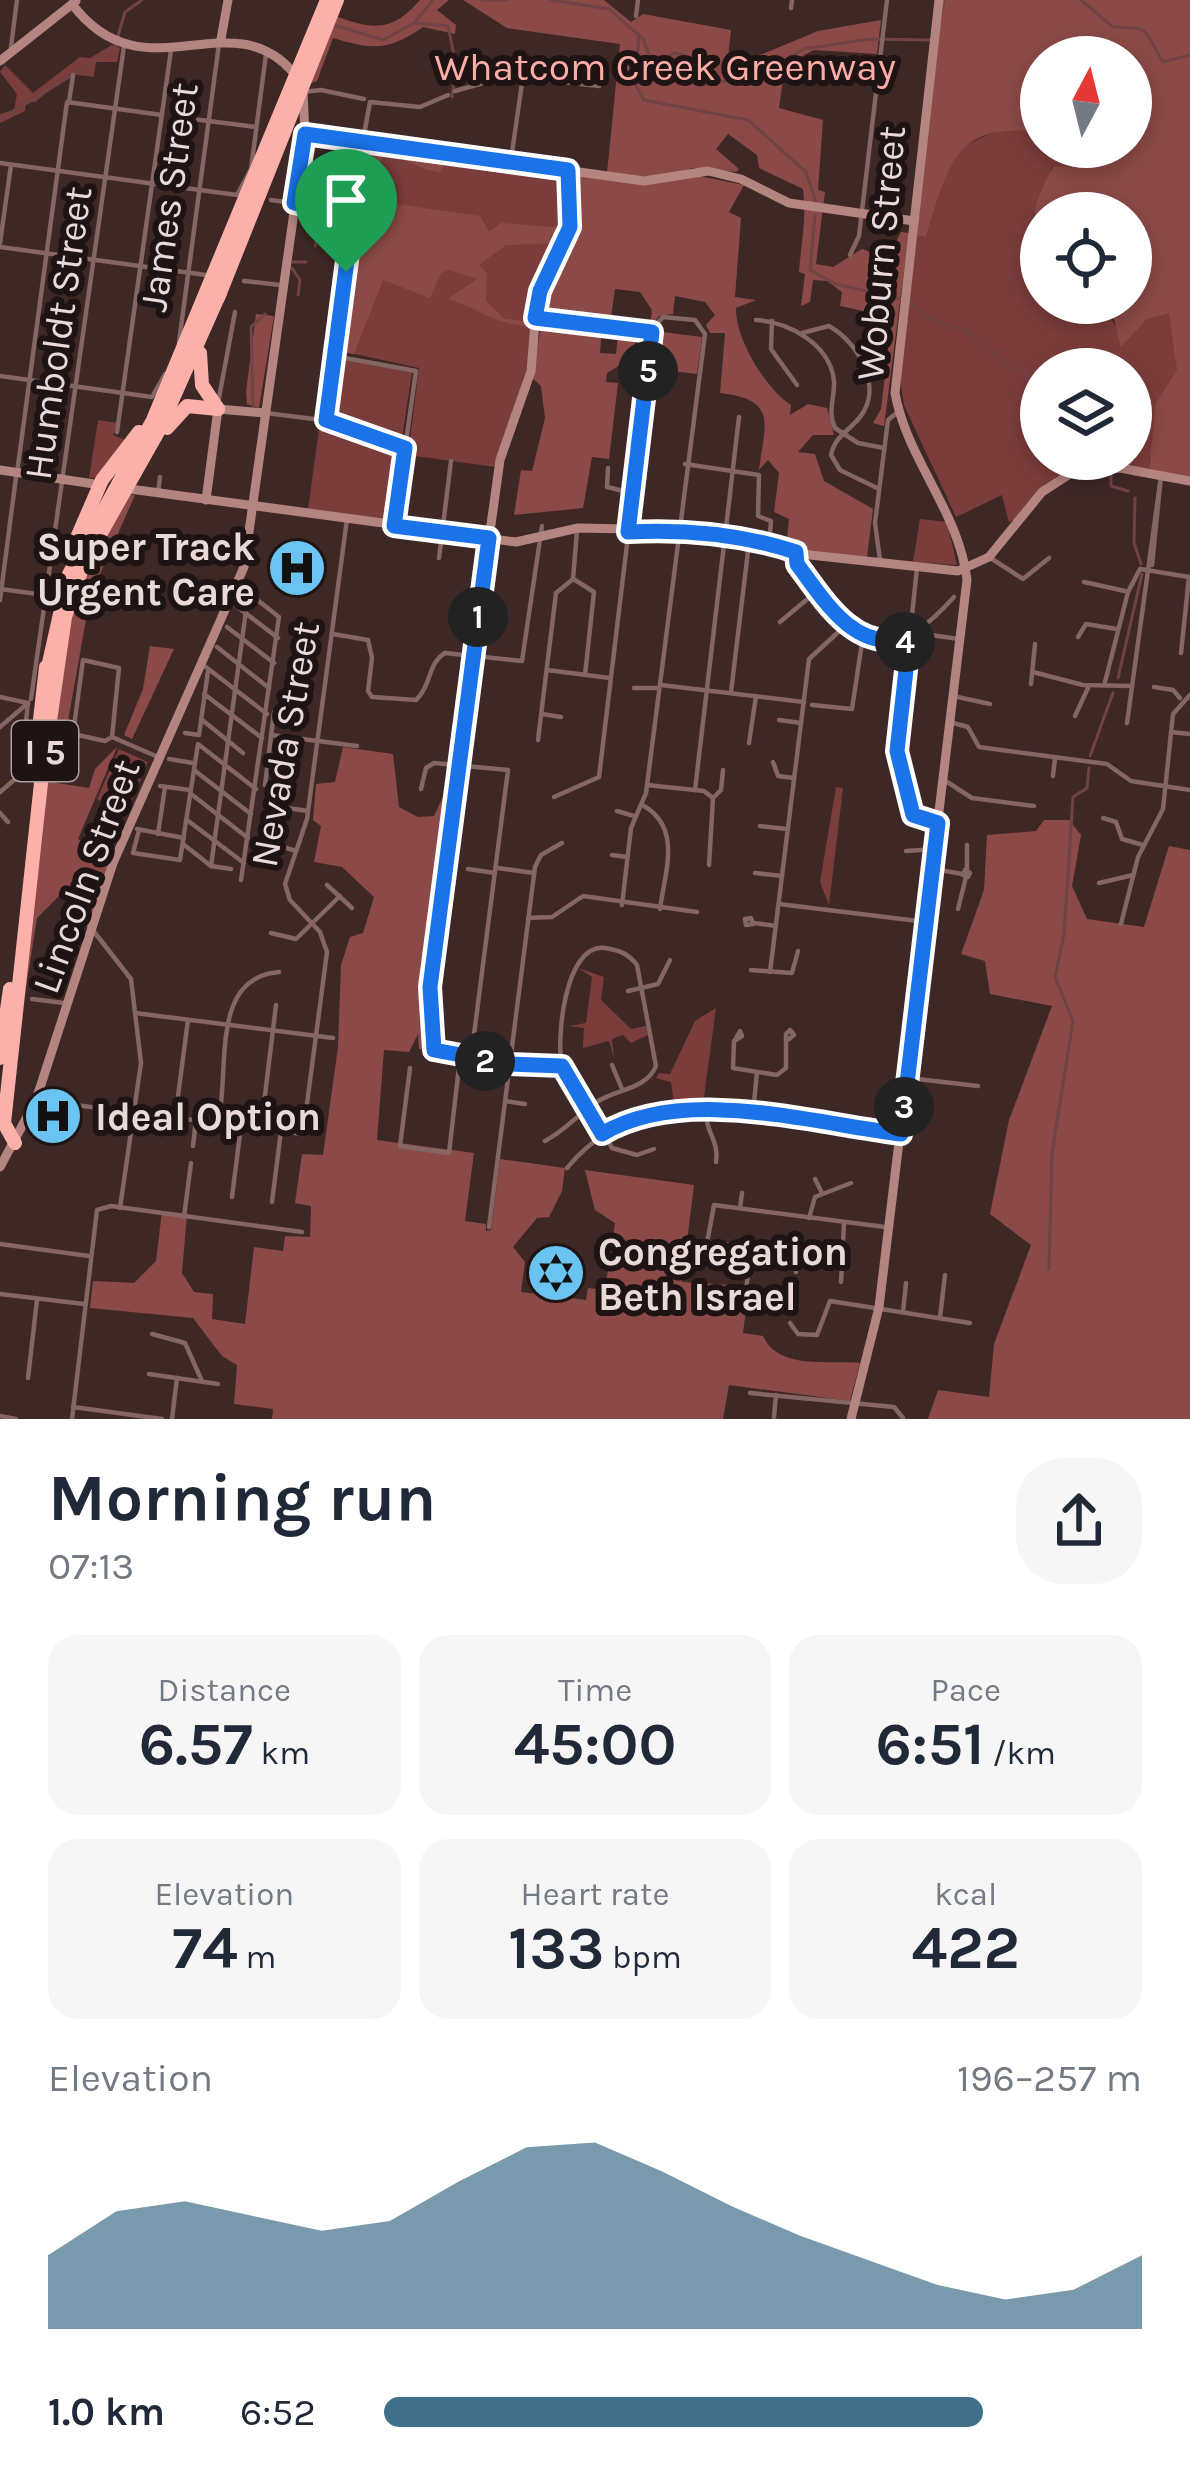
<!DOCTYPE html>
<meta charset="utf-8">
<style>
:root{--surface:#fff;--page:#f6f6f7;--text:#1f2937;--muted:#747a83;--accent:#416e8b}
body{margin:0;font-family:Karla,sans-serif;background:var(--page);color:var(--text);height:100vh;display:flex;flex-direction:column;font-size:45px;white-space:nowrap}
*{box-sizing:border-box;margin:0}
p{font-size:39px;color:var(--muted)}
.icon{flex:none;width:66px;height:66px;fill:none;stroke:currentColor;stroke-width:2;stroke-linecap:round;stroke-linejoin:round}
.map{position:relative;height:1419px;overflow:hidden}
.side{display:flex;flex-direction:column;background:var(--surface);flex:1}
.side>*{flex:none}
.needle{width:78px;rotate:7deg}
.controls{position:absolute;left:1020px;top:36px;display:grid;gap:24px}
.controls a{display:grid;place-items:center;width:132px;height:132px;border-radius:50%;background:var(--surface);box-shadow:0 6px 18px #0003;font-size:60px}
.pin{position:absolute;display:grid;place-items:center;width:102px;height:102px;color:#fff;margin:-123px -51px;border-radius:50% 50% 50% 0;rotate:-45deg;box-shadow:0 0 12px #0007}
.pin .icon{rotate:45deg}
.km{position:absolute;width:60px;height:60px;margin:-30px;border-radius:50%;background:#222;color:#fff;font-size:33px;line-height:60px;text-align:center}
.round{display:grid;place-items:center;flex:none;width:126px;height:126px;border-radius:48px;background:var(--page)}
.summary{display:flex;align-items:center;justify-content:space-between;height:204px;padding:0 48px}
h1{font-size:66px;font-weight:700;line-height:90px}
.metrics{display:grid;grid-template-columns:repeat(3,1fr);gap:18px;height:204px;padding:12px 48px}
.metrics div{display:grid;align-content:center;border-radius:30px;background:var(--page);text-align:center}
.metrics b{font-size:60px;font-weight:700}
.metrics small{font-size:33px;font-weight:400}
.metrics p{font-size:33px}
.chart{height:336px;padding:24px 48px}
.chart p{display:flex;justify-content:space-between}
.chart svg{width:100%;height:216px;margin-top:12px;fill:var(--accent);opacity:.7}
ul{padding:0 48px;list-style:none;font-size:39px}
li{display:grid;grid-template-columns:192px 144px 1fr;align-items:center;height:90px}
li i{height:30px;border-radius:15px;background:var(--accent)}
.map>svg:first-child{display:block}
.green{fill:#7b3d3b;fill-rule:evenodd}
.forest{fill:#8b4a47}
.lines{fill:none;stroke-linecap:round;stroke-linejoin:round}
.stream{stroke:#704344;stroke-width:3}
.street{stroke:#846663;stroke-width:4.5}
.secondary{stroke:#b48480;stroke-width:9}
.highway{stroke:#fbb0aa;stroke-width:14}
.route-casing{stroke:#fff;stroke-width:24}
.route{stroke:#1a73e8;stroke-width:15}
.labels{text-anchor:middle;stroke-width:12;stroke-linejoin:round;paint-order:stroke}
.shield{fill:#1e1413;stroke:#ac9f9d;stroke-width:3}
.shield-label{font-size:36px;font-weight:bold;fill:#e9dad8}
.park-label{font-size:39px;fill:#fbaca6;stroke:#1e1413}
.street-label{font-size:39px;fill:#e9dad8;stroke:#1e1413}
.poi-label{font-size:39px;font-weight:bold;fill:#e9dad8;stroke:#1e1413;text-anchor:start}
</style>
<div class="map">
<svg width="1190" height="1419" viewBox="0 0 1190 1419">
<rect width="100%" height="100%" fill="#3e2826"/>
<g class="green">
<path d="M112,45L120,48L117,62H96L94,77L70,74L35,102L26,101L25,111L0,123V114L14,110L17,94L0,72L5,65L33,93L80,57L90,58Z"/>
<path d="M1041,117V147H1078L1076,169L1053,166L1033,216L1041,249V303C1080,303 1115,300 1122,346L1144,321L1169,312L1190,176V463L1150,456L1149,469C1082,457 1056,465 1014,520L1009,522L1002,495L956,517L904,405L900,377L917,236L926,237C957,142 944,148 1041,117ZM1041,369H1131V459H1041Z"/>
<path d="M362,144L564,174L567,226L541,280L531,355L496,467L408,455L419,368L337,350Z"/>
<path d="M339,359L412,372L401,445L332,418Z"/>
<path d="M98,420L118,423L113,435L127,441L95,478H89Z"/>
<path d="M320,422L401,451L392,520L308,509Z"/>
<path d="M920,519L947,522L957,565L913,562Z"/>
<path d="M119,749L148,762L126,812L97,799Z"/>
<path d="M836,787L843,788L829,905L820,882Z"/>
<path d="M578,968L604,977L601,1000L631,1029L646,1026L648,1035L631,1043L623,1035L612,1039L614,1058L609,1041L583,1048L584,1028L569,1026L586,1023L592,977Z"/>
<path d="M716,1008L703,1104L674,1103L671,1082L656,1078L659,1073L670,1074L695,1021Z"/>
</g>
<g class="forest">
<path d="M420,0H449L437,10L456,25L455,34L423,27C389,51 372,50 333,38L317,81L309,84L335,16C374,30 392,32 420,0Z"/>
<path d="M463,0H604L631,22L643,14L731,30L728,57L748,60L818,31L881,20L877,54L814,50L785,65L779,108L823,120L818,190L825,192L816,264L833,267L862,249L888,258L901,232L909,233L884,426L873,423L881,409L892,317L840,306L842,292L827,281L813,280L810,302L801,306L805,274L799,272C801,243 807,219 803,189L759,168L757,155L728,134L716,149L739,169L736,172L693,168L657,178L607,173L620,44L507,28Z"/>
<path d="M942,0H1190V477L1149,469L1156,403L1177,370L1169,313L1146,320L1121,347L1114,319L1088,303H1131V213H1041V249C1026,219 1038,194 1054,166L1076,168L1078,147H1131V57H1041V132C952,121 949,167 926,237L917,236Z"/>
<path d="M362,145L449,157L440,172C418,170 406,157 384,154L367,200L480,216L489,232L501,223L564,228L558,243L506,245L479,265L487,273L486,301L505,319L526,321L525,326C497,325 476,307 448,299L477,279L449,270L441,273L430,298L383,280L354,354L340,352Z"/>
<path d="M573,175L647,185L694,175L744,185L729,212L741,218L735,297L756,300L736,308C735,339 767,390 791,405L790,415L808,404L827,408L834,435H813L798,452L815,454L824,481L873,509L867,558L801,550L780,538L787,539L789,519L774,512L779,473L768,460L759,470C765,422 778,400 720,393L725,333H710L706,325L715,315L705,302L675,296L673,314L659,316L650,328L652,310L640,292L615,289L610,324L538,311L573,223Z"/>
<path d="M256,314L274,316L259,408L247,404L246,392Z"/>
<path d="M542,320L602,327L600,353L616,354L618,334L636,336L634,357L607,373L606,382L618,383L609,459L592,457L583,508L514,515L521,470L532,471L545,418L541,386L532,378Z"/>
<path d="M655,331L702,337L697,374L671,371L669,379L649,377Z"/>
<path d="M128,494L135,495L90,597L57,783L89,788L95,769L117,747L78,839L111,854L92,918L87,919L64,891L37,918L25,994L42,805L68,622L81,582Z"/>
<path d="M150,646L174,649L132,739L124,735L143,689Z"/>
<path d="M343,747L393,754L399,807L418,817L434,816L448,786H453L424,989L431,1050L419,1049L418,1034L409,1052L384,1050L377,1140L474,1153L465,1221L486,1224V1231L491,1230L500,1159L565,1168L562,1191L549,1217L537,1218L513,1247L525,1262L521,1292L586,1300L588,1288L605,1290L615,1223L595,1210L585,1170L694,1185L682,1282L749,1286L743,1333L763,1336C778,1370 829,1360 860,1363L850,1401L729,1385L723,1419H272L273,1409L234,1404L237,1365L222,1356L193,1318L90,1308L93,1281L134,1283L156,1261L162,1211L187,1214L182,1273L194,1292L213,1294L212,1319L245,1324L254,1247L283,1251L285,1236L310,1237L311,1206L295,1203L302,1154L323,1155L338,1047L341,965L350,937L363,933L374,897L342,867L314,862L321,826L313,820L316,784L335,782Z"/>
<path d="M1044,820H1069L1081,835L1072,886L1087,919L1144,927L1169,846L1190,850V1419H928L938,1390L989,1397L994,1344L1031,1245L990,1214L1009,1120L1052,1006L990,994L985,961L961,954L984,890L987,835L1036,831Z"/>
</g>
<g class="lines">
<g class="stream">
<path d="M482,0H507"/>
<path d="M551,0L609,9L643,39L650,57L661,60L674,53L684,55L699,86L759,74L804,49L870,39L936,40L944,0"/>
<path d="M1081,0L1113,27C1153,28 1141,27 1163,62L1190,55"/>
<path d="M415,23L448,26L456,65L452,97"/>
<path d="M331,24L383,40L414,23L433,0"/>
<path d="M639,34L635,84L644,100L748,120L806,172L816,202"/>
<path d="M118,36L125,12L142,0"/>
<path d="M0,118C8,116 108,53 117,45"/>
<path d="M327,204L335,167L347,156"/>
<path d="M815,215L810,270L836,284L901,299"/>
<path d="M315,246L325,213"/>
<path d="M293,262H306"/>
<path d="M292,268L300,280L298,295"/>
<path d="M909,301L933,321L957,328"/>
<path d="M964,329L1031,381"/>
<path d="M253,406L251,327L265,314"/>
<path d="M1111,475V486L1128,491"/>
<path d="M1135,498L1134,543L1141,564"/>
<path d="M1118,678L1142,574"/>
<path d="M1090,756L1113,693"/>
<path d="M1049,1269L1052,1153L1073,1021L1055,977L1064,934L1073,797L1087,788L1089,768"/>
</g>
<g class="street">
<path d="M791,8L792,0"/>
<path d="M636,16L638,0"/>
<path d="M11,47L17,0"/>
<path d="M455,91L508,76L599,86"/>
<path d="M303,92L321,90L364,99"/>
<path d="M69,102L73,75"/>
<path d="M185,118L256,127"/>
<path d="M363,140L370,102L420,107L448,95"/>
<path d="M511,160L523,76"/>
<path d="M0,163L237,195L251,169L266,54"/>
<path d="M271,200L351,211"/>
<path d="M0,243L11,165"/>
<path d="M0,247L206,275"/>
<path d="M850,255L859,236L887,0"/>
<path d="M244,281L280,285"/>
<path d="M539,318L652,332"/>
<path d="M756,320C787,322 830,343 834,381C835,398 827,411 835,428L858,443L884,448"/>
<path d="M772,321L771,349L797,385"/>
<path d="M802,333L829,326C858,342 884,387 860,417C848,432 835,436 831,455L840,470L879,489"/>
<path d="M179,342L219,44"/>
<path d="M334,356L416,371L394,526"/>
<path d="M861,357L874,337"/>
<path d="M0,376L152,397L165,374"/>
<path d="M218,403L235,312"/>
<path d="M266,413L330,421L405,448"/>
<path d="M326,420L355,177"/>
<path d="M117,432L171,50"/>
<path d="M685,464L759,475L758,516L771,521L770,533"/>
<path d="M608,468L607,487L632,493"/>
<path d="M17,473L67,102L162,115"/>
<path d="M158,493L160,477"/>
<path d="M726,528L739,417"/>
<path d="M489,542L431,987L433,1047L442,1055L562,1066"/>
<path d="M796,552C798,571 812,585 825,599C875,658 905,651 954,597"/>
<path d="M989,557L1023,579L1049,558"/>
<path d="M439,558L451,461"/>
<path d="M880,560L875,523L888,420L899,411"/>
<path d="M1152,565L1161,476"/>
<path d="M573,579L577,531"/>
<path d="M575,580L594,592L585,675"/>
<path d="M1084,582L1125,591"/>
<path d="M237,584L279,617L241,880"/>
<path d="M0,589L45,595"/>
<path d="M0,600L16,477"/>
<path d="M235,605L278,638"/>
<path d="M912,615L917,568"/>
<path d="M780,622L817,591"/>
<path d="M227,627L274,663"/>
<path d="M917,633L959,639"/>
<path d="M333,634L368,640L372,658L368,691L372,697L416,700C432,685 427,664 445,653L522,661L542,526"/>
<path d="M1078,637L1086,624L1117,629"/>
<path d="M904,639L909,652C904,692 877,815 936,823"/>
<path d="M217,647L269,688"/>
<path d="M202,664L267,714"/>
<path d="M547,670L610,678"/>
<path d="M1033,672L1083,685L1131,686"/>
<path d="M1105,682L1128,592L1140,569L1189,577L1181,653"/>
<path d="M1031,684L1035,644"/>
<path d="M661,685L804,702"/>
<path d="M1154,687L1173,690L1180,698"/>
<path d="M634,688H657"/>
<path d="M731,692L749,543"/>
<path d="M204,694L262,738"/>
<path d="M953,696L990,704"/>
<path d="M0,697L28,703"/>
<path d="M31,699L124,46"/>
<path d="M812,705L852,709L863,636"/>
<path d="M542,714L561,717"/>
<path d="M1075,716L1088,688"/>
<path d="M201,719L243,753"/>
<path d="M779,720L801,723"/>
<path d="M953,723L968,727L979,747L1107,764L1131,781L1190,790"/>
<path d="M1127,723L1161,476"/>
<path d="M0,727L28,703"/>
<path d="M1171,732L1190,734"/>
<path d="M185,733L199,735L208,671"/>
<path d="M271,735L357,746"/>
<path d="M112,737L119,668L83,660L73,734L105,741L112,737L158,757"/>
<path d="M538,740L556,593L573,579"/>
<path d="M749,743L756,696"/>
<path d="M169,759L193,763"/>
<path d="M773,762L778,776L794,778"/>
<path d="M194,770L251,814"/>
<path d="M1053,776L1055,758"/>
<path d="M944,780L972,798L1034,806"/>
<path d="M265,785L274,712"/>
<path d="M647,785L704,791L713,798L721,790L723,770"/>
<path d="M160,786L190,790"/>
<path d="M421,789L426,768L434,763L508,770L471,1058"/>
<path d="M695,790L725,536"/>
<path d="M0,792L20,775L28,703"/>
<path d="M191,794L248,838"/>
<path d="M554,797L599,777L653,328L663,317L695,320L705,334L646,793L631,828L622,905"/>
<path d="M644,806C682,828 665,872 660,909"/>
<path d="M287,808L308,811"/>
<path d="M617,811L634,816"/>
<path d="M0,813L8,822"/>
<path d="M1103,818L1116,822L1122,839L1143,845"/>
<path d="M187,820L244,863"/>
<path d="M760,826L787,829"/>
<path d="M137,829L184,838"/>
<path d="M139,830L133,853L180,860L198,744L256,789"/>
<path d="M158,834L165,787"/>
<path d="M183,844L211,866L231,869"/>
<path d="M280,846L296,851"/>
<path d="M906,851L935,849"/>
<path d="M612,855L627,857"/>
<path d="M709,865L713,798"/>
<path d="M211,866L249,589"/>
<path d="M498,868L534,873"/>
<path d="M468,869L495,873"/>
<path d="M933,869L963,874"/>
<path d="M965,870L970,873L968,877L963,875Z"/>
<path d="M967,870V845"/>
<path d="M755,873L782,876"/>
<path d="M1099,883L1133,875"/>
<path d="M327,885L352,908"/>
<path d="M63,892L131,979L141,1063L120,1208"/>
<path d="M779,904L926,922"/>
<path d="M958,909L966,877"/>
<path d="M528,918L552,917L583,896L697,912"/>
<path d="M751,918L753,924L746,925L745,919Z"/>
<path d="M754,923L776,926"/>
<path d="M1121,924L1138,857L1163,809L1173,714L1190,695"/>
<path d="M271,933L296,939L340,896"/>
<path d="M751,970L792,973L798,951"/>
<path d="M770,972L809,659L846,625"/>
<path d="M628,991L658,984L670,960"/>
<path d="M32,999L64,1003"/>
<path d="M135,1013L333,1038"/>
<path d="M736,1038L740,1031L742,1036L734,1041L733,1068L777,1075L786,1068V1034L790,1030L794,1035L789,1039"/>
<path d="M612,1065L622,1089"/>
<path d="M410,1068L400,1146L449,1153L460,1058"/>
<path d="M908,1078L978,1086"/>
<path d="M178,1096L188,1020"/>
<path d="M36,1100L303,1134L327,952L320,932L290,900L285,884L307,819L347,519"/>
<path d="M505,1101L525,1104"/>
<path d="M221,1103C227,1053 216,977 279,972"/>
<path d="M707,1109C703,1129 720,1141 716,1162"/>
<path d="M753,1114L757,1072"/>
<path d="M261,1128L276,1005"/>
<path d="M545,1141C565,1131 580,1112 600,1100C620,1089 647,1088 656,1066L637,965C629,954 619,950 605,948C565,943 556,1038 562,1066C568,1095 595,1122 611,1146L612,1148L637,1155L654,1149"/>
<path d="M193,1146L196,1120"/>
<path d="M567,1168C623,1100 691,1108 771,1118C814,1123 858,1128 901,1134"/>
<path d="M815,1179L822,1193"/>
<path d="M232,1197L241,1126"/>
<path d="M272,1202L281,1131"/>
<path d="M740,1208L742,1193"/>
<path d="M184,1217L191,1163"/>
<path d="M809,1218L815,1197L851,1183"/>
<path d="M489,1227L535,867L541,855L562,843"/>
<path d="M707,1242L840,1258"/>
<path d="M0,1244L89,1256"/>
<path d="M703,1265L714,1205L885,1227"/>
<path d="M796,1272L798,1253"/>
<path d="M841,1282L844,1223"/>
<path d="M746,1291L751,1248"/>
<path d="M0,1294L84,1304"/>
<path d="M903,1312L906,1283"/>
<path d="M940,1317L945,1275"/>
<path d="M790,1323L798,1334L817,1335L830,1301L970,1323"/>
<path d="M152,1334L185,1343L202,1381"/>
<path d="M149,1374L218,1384"/>
<path d="M28,1378L37,1300"/>
<path d="M750,1393L894,1407L903,1418"/>
<path d="M73,1407L162,1419"/>
<path d="M0,1416L16,1419"/>
<path d="M774,1417L776,1395"/>
<path d="M72,1419L97,1210L111,1206L302,1232"/>
<path d="M172,1419L177,1378"/>
</g>
<g class="secondary">
<path d="M72,4C143,98 228,0 292,71"/>
<path d="M221,39L228,0"/>
<path d="M0,61L76,1"/>
<path d="M305,134L644,181L708,171L741,179L789,203L914,221"/>
<path d="M0,470L101,485"/>
<path d="M130,489L398,525"/>
<path d="M206,500L218,409L265,413"/>
<path d="M397,526L516,542L578,528L677,530L755,540L810,555L958,571L989,557L1042,492L1073,472L1120,468L1190,481"/>
<path d="M489,539L500,460L531,371L537,299L570,227L567,170"/>
<path d="M0,1167L36,1100L113,863L244,567L305,134L303,92"/>
<path d="M851,1419L879,1307L967,580C959,511 907,460 895,393L939,0"/>
</g>
<g class="highway">
<path d="M218,298L337,0"/>
<path d="M200,353L202,385L218,409"/>
<path d="M167,428L187,406L218,409"/>
<path d="M73,547L102,480L139,432"/>
<path d="M46,676L69,574L153,420L327,0"/>
<path d="M39,728L46,667"/>
<path d="M0,1058L10,989"/>
<path d="M15,1143L4,1123L41,783L65,617L84,563L159,430L220,293"/>
</g>
</g>
<g class="lines">
<g class="route-casing">
<path id="route" d="M305,134L568,170L570,227L540,291L535,318L652,332L628,532C685,529 741,534 796,552L797,564C824,600 853,650 904,639L908,652L897,751L913,815L938,823L901,1134C811,1123 683,1085 602,1134L562,1066L509,1064L434,1050L430,987L489,538L394,526L405,448L326,420L353,215L294,203Z"/>
</g>
<use href="#route" class="route"/>
</g>
<defs>
<g id="hospital-disc" transform="scale(3)"><circle r="9.5" fill="#6bc3f2" stroke="#1e1413"/><path d="M-5-5h3v3.5h4V-5h3V5h-3V1.5h-4V5h-3Z" fill="#111"/></g>
<g id="synagogue-disc" transform="scale(3)"><circle r="9.5" fill="#6bc3f2" stroke="#1e1413"/><path d="M0-6.5L5.6 3.2H-5.6ZM0 6.5L5.6-3.2H-5.6Z" fill="#111"/></g>
</defs>
<g fill-rule="evenodd">
<use href="#hospital-disc" x="297" y="568"/>
<use href="#hospital-disc" x="53" y="1116"/>
<use href="#synagogue-disc" x="556" y="1273"/>
</g>
<g class="labels">
<rect class="shield" x="12" y="721" width="66" height="60" rx="9"/>
<g class="shield-label">
<text x="45" y="764">I 5</text>
</g>
<g class="park-label">
<text x="665" y="80">Whatcom Creek Greenway</text>
</g>
<g class="street-label">
<text transform="translate(168 197) rotate(-82)" y="14">James Street</text>
<text transform="translate(880 253) rotate(-85)" y="14">Woburn Street</text>
<text transform="translate(57 333) rotate(-82)" y="14">Humboldt Street</text>
<text transform="translate(284 744) rotate(-80)" y="14">Nevada Street</text>
<text transform="translate(85 876) rotate(-70)" y="14">Lincoln Street</text>
</g>
<g class="poi-label">
<text x="255" y="560" text-anchor="end">Super Track<tspan x="255" dy="45">Urgent Care</tspan></text>
<text x="95" y="1130">Ideal Option</text>
<text x="598" y="1265">Congregation<tspan x="598" dy="45">Beth Israel</tspan></text>
</g>
</g>
</svg>
<div class="controls">
<a><svg class="needle" viewBox="-14 -14 28 28"><path d="M0-13l5 13h-10z" fill="#e53935"/><path d="M0 13l5-13h-10z" fill="#747a83"/></svg></a>
<a><svg class="icon" aria-label="locate" viewBox="0 0 24 24"><circle cx="12" cy="12" r="6"/><path d="M12 2v4M12 18v4M2 12h4M18 12h4"/></svg></a>
<a><svg class="icon" aria-label="layers" viewBox="0 0 24 24"><path d="M12 4l9 5-9 5-9-5zM3 14l9 5 9-5"/></svg></a>
</div>
<div class="pin" style="left:346px;top:272px;background:#1e9e55"><svg class="icon" aria-label="arrive" viewBox="0 0 24 24"><path d="M6 21V4h12l-3 4 3 4H6"/></svg></div>
<b class="km" style="left:478px;top:617px">1</b>
<b class="km" style="left:485px;top:1061px">2</b>
<b class="km" style="left:904px;top:1107px">3</b>
<b class="km" style="left:905px;top:642px">4</b>
<b class="km" style="left:648px;top:371px">5</b>
</div>
<section class="side">
<div class="summary"><div><h1>Morning run</h1><p>07:13</p></div><a class="round"><svg class="icon" aria-label="share" viewBox="0 0 24 24"><path d="M12 15V3M7 8l5-5 5 5M5 13v7h14v-7"/></svg></a></div>
<div class="metrics">
<div><p>Distance</p><b>6.57<small> km</small></b></div>
<div><p>Time</p><b>45:00</b></div>
<div><p>Pace</p><b>6:51<small> /km</small></b></div>
</div>
<div class="metrics">
<div><p>Elevation</p><b>74<small> m</small></b></div>
<div><p>Heart rate</p><b>133<small> bpm</small></b></div>
<div><p>kcal</p><b>422</b></div>
</div>
<div class="chart"><p><span>Elevation</span>196–257 m</p>
<svg viewBox="0 0 160 44" preserveAspectRatio="none"><path d="M0 44V29L10 20L20 18L30 21L40 24L50 22L60 14L70 7L80 6L90 12L100 19L110 25L120 30L130 35L140 38L150 36L160 29V44z"/></svg>
</div>
<ul>
<li><b>1.0 km</b>6:52<i style="width:79%"></i></li>
</ul>
</section>
